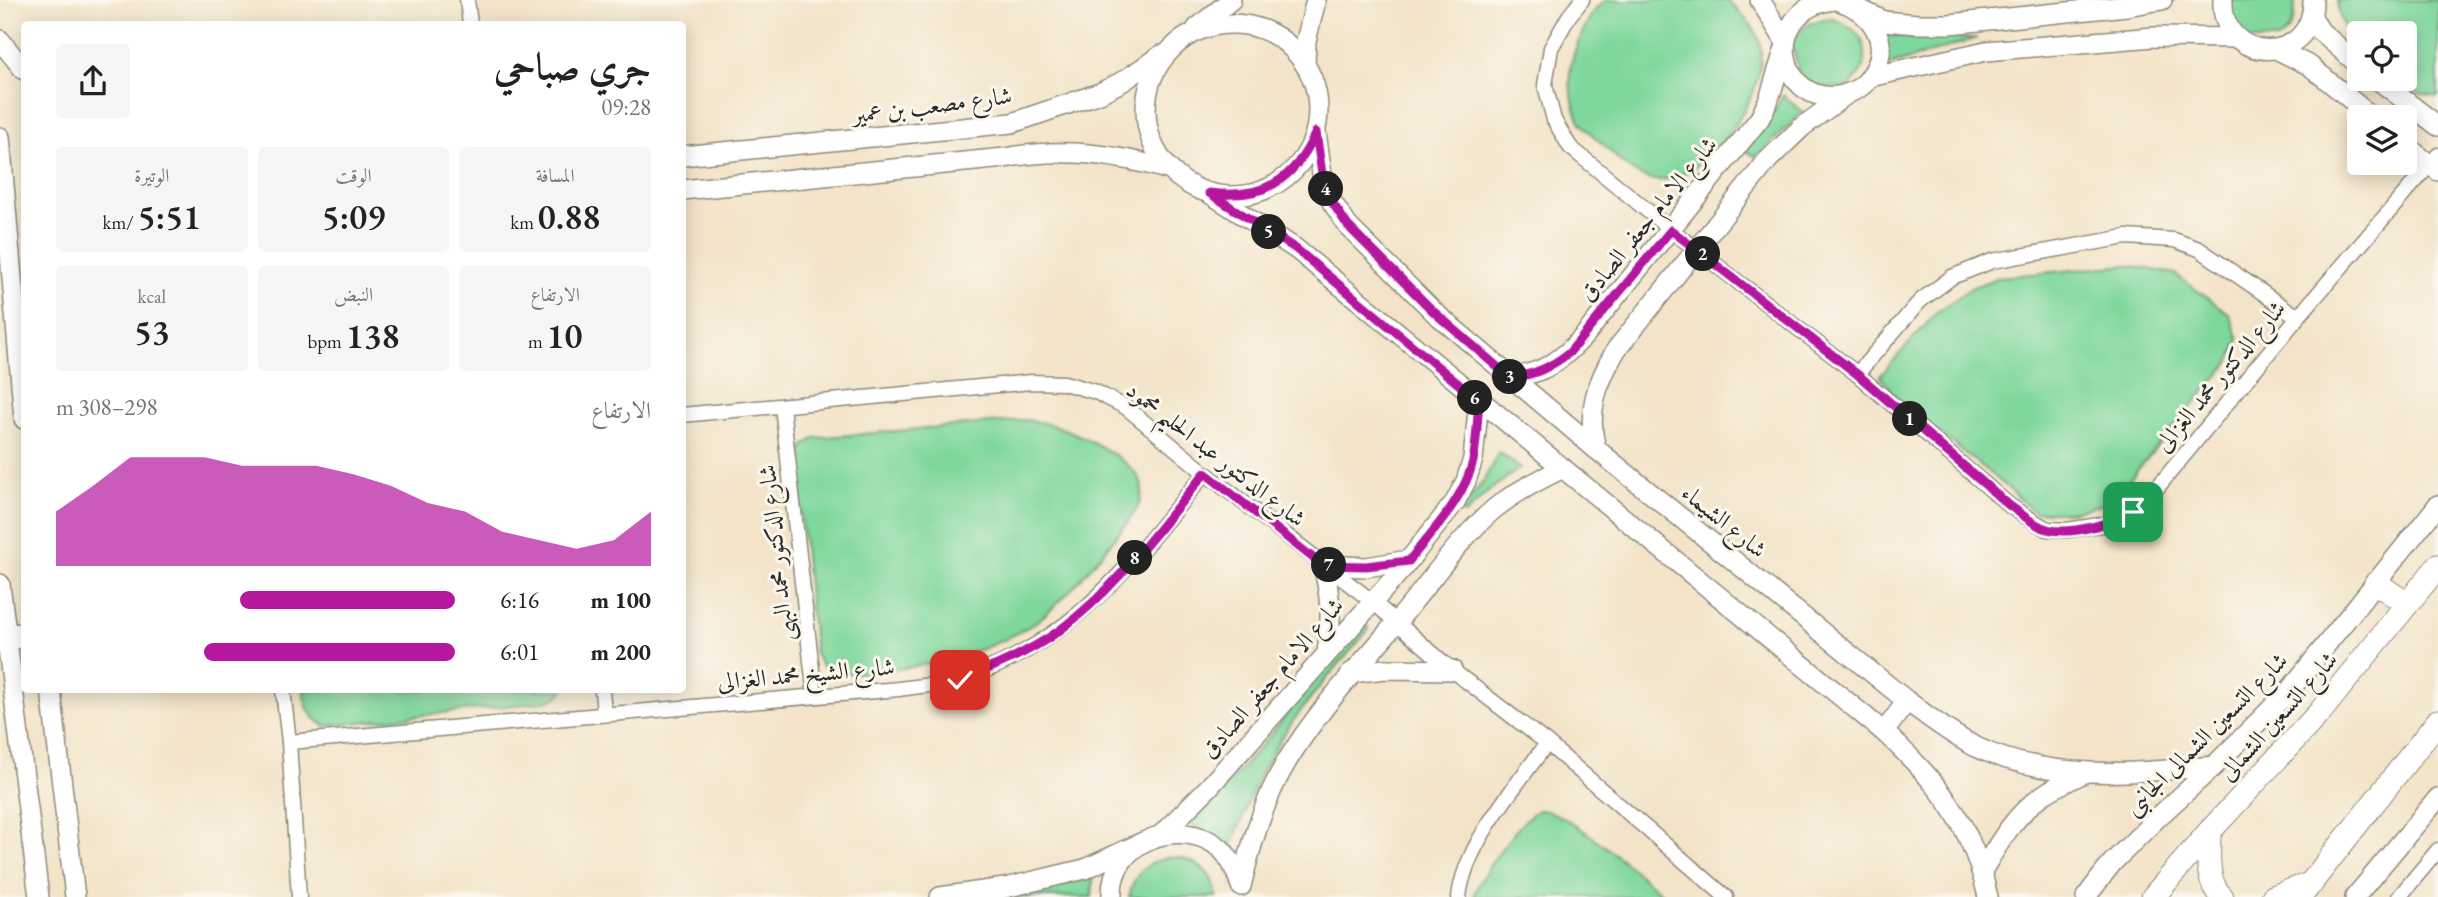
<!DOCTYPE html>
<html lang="ar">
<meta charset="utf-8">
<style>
:root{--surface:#fff;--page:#f6f6f6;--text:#222;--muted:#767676;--accent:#b5179e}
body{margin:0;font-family:"EB Garamond",Amiri,serif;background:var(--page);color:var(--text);direction:rtl;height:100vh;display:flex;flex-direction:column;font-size:26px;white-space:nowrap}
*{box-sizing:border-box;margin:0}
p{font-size:23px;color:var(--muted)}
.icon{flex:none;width:38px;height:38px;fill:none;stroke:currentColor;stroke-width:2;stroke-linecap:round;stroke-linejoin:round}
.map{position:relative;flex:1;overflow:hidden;direction:ltr}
.side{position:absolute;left:21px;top:21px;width:665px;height:672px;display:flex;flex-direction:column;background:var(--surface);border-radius:7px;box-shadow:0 4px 18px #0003;direction:rtl}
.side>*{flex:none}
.buttons{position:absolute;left:2347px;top:21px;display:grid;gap:14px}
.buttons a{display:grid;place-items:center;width:70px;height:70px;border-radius:7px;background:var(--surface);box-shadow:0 4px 18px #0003;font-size:35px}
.pin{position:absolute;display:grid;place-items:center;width:60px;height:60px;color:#fff;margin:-30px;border-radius:14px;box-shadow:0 4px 10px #0006}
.km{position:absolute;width:35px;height:35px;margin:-18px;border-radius:50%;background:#222;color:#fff;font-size:19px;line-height:35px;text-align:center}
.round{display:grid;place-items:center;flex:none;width:74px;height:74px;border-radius:7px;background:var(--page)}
.head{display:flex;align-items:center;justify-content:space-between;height:119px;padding:0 35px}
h1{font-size:38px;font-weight:600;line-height:52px}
.figures{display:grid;grid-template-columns:repeat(3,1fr);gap:10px;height:119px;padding:7px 35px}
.figures div{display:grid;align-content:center;border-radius:7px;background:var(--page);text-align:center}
.figures b{font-size:35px;font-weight:600}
.figures small{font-size:19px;font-weight:400}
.figures p{font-size:19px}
.chart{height:196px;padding:14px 35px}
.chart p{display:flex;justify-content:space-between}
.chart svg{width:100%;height:126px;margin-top:7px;fill:var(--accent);opacity:.7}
ul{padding:0 35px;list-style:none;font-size:23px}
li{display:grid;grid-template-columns:112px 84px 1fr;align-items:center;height:52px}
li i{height:18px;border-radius:9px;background:var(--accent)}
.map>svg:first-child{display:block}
.green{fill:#7ed79c;stroke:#548164;stroke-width:2}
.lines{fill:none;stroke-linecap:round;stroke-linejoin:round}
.street-casing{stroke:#8f887a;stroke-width:17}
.secondary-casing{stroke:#8f887a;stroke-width:22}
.primary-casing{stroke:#8f887a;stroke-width:25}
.street{stroke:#fff;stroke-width:14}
.secondary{stroke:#fff;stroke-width:19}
.primary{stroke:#fff;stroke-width:23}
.route-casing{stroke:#fff;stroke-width:14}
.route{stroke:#b5179e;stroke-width:9}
.labels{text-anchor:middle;stroke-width:6;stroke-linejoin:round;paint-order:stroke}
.street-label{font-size:24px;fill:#2b2b2b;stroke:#fbf7ec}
</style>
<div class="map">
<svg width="2438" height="897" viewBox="0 0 2438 897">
<rect width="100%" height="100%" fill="#fbf7ec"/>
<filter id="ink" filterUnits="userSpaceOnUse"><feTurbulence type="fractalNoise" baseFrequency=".0143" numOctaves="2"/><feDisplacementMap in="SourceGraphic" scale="14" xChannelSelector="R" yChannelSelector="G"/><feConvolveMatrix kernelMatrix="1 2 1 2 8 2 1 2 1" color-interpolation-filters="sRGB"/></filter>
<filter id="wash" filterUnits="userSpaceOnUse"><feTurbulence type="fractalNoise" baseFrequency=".00686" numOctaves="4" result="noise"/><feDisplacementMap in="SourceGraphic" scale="28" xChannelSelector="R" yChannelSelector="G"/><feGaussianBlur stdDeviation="1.57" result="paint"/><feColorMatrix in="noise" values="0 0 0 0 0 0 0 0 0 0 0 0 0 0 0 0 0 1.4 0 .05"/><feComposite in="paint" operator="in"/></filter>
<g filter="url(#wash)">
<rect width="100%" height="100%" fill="#f3e4c9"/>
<g class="green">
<path d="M1606,0H1726C1742,15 1759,27 1761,51C1765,97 1705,184 1655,180C1637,178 1623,164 1611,152C1602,142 1583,130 1578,117C1572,102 1568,81 1571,65C1573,52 1587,21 1594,11C1597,7 1602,3 1606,0Z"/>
<path d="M2226,0H2294C2297,17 2292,30 2278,40H2242Z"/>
<path d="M2337,0H2438V97L2420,94L2393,79H2404V33H2359V48C2345,30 2340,23 2337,0Z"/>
<path d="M1829,18C1868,28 1877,60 1848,88L1803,86L1791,42C1802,27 1810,21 1829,18Z"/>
<path d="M1886,35L1922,38H1978L1887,66Z"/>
<path d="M1783,95L1803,112L1756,157L1745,150L1769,120Z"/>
<path d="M2127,265L2175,274L2229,314L2239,339L2229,363L2109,503L2070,512H2034L2008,488L1898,399L1880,376L1937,312L1971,288L1999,277Z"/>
<path d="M1025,420C1036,421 1046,423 1056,426C1079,434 1143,463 1142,490C1142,509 1124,526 1113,540C1092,566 1064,601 1037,621C989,654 927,667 871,672C857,673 836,676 824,667C820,664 817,658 815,654L796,467L804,446L815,438Z"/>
<path d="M1499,452L1520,468L1490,490L1465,514L1460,511L1483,482Z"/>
<path d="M1362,621L1369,629C1335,670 1292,714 1267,762C1251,790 1241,822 1230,852L1211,836L1188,822L1234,777L1266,740Z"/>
<path d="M303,690H564L558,697L542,702L325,726C310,718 305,705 303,690Z"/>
<path d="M1538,810C1569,809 1640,876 1666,897H1474C1480,875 1518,822 1538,810Z"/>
<path d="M1172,857C1196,859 1214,872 1217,897H1129C1133,873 1149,860 1172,857Z"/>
<path d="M1093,878L1092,897H997Z"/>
</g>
</g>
<g filter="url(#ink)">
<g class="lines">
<g class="street-casing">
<g id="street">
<path d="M467,0L470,24"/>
<path d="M1582,0L1569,16L1551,48L1545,85L1554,120L1570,147L1671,230L1857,374L2010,506L2027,517L2047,529L2067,530L2113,523L2133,512L2152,494L2298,317L2438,155"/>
<path d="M1857,374L1920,301L1952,277L1992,261L2126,237L2174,240L2199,249L2298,317"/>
<path d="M782,406L815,696"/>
<path d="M682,415L1031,382L1064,383L1096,392L1127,408L1205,473L1373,602L1452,670L1547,743L1726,897"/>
<path d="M0,633L24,630"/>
<path d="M0,643L24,640"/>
<path d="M283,690L289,742L299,897"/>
<path d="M602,690L604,714"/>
<path d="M289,742L899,689C918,686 938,685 958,680C971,677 985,670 998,665C1091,623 1142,549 1205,473"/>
<path d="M1459,897C1465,843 1516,787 1547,743"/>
<path d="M2399,897L2438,850"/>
</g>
</g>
<g class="secondary-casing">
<g id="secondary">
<path d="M1760,0L1785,41"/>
<path d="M1833,0C1758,10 1779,110 1843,95C1854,92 1864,86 1870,77C1895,44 1871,9 1836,0"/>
<path d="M2223,0C2220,65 2314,67 2313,0"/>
<path d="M1859,9L1884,21L1917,24H1949L2127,6L2162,0"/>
<path d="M2312,17L2320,31L2359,65"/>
<circle cx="1232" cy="110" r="86"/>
<path d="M1197,28L1231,0"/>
<path d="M0,40L24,70"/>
<path d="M2276,49L2310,66L2372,117"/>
<path d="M1305,65L1306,41L1316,0"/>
<path d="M1870,77L1986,51L2154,37L2237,38"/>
<path d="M2377,79L2438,126"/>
<path d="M1316,132L1323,181L1332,202L1348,226L1434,312L1596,449L1907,701C1929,717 1950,734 1974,746C2047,782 2136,773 2214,766"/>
<path d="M0,137L24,419"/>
<path d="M2404,144L2438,171"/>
<path d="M682,156L1012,123L1100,93L1125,80L1161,55"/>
<path d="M682,190L1005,158C1063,147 1115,154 1170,170"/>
<path d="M1209,193L1296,249L1884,732C1939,783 1971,822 1988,897"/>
<path d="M1509,377C1543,375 1563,359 1585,335L1760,118L1769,99L1784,51"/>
<path d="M1596,449C1586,411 1597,383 1616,350L1768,160L1802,127L1847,94"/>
<path d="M0,584L39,897"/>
<path d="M1327,652C1332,619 1331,597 1323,565L1366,567L1409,560"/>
<path d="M1351,673L1385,669L1452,670"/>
<path d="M51,690L75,897"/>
<path d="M1884,732L1907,701"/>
<path d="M1162,834L1209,787L1402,569L1455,502L1466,481L1473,459L1479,401"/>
<path d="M1982,871C1999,843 2015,814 2043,795C2056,786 2072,779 2086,772"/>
<path d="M1241,886C1252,842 1264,799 1287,761C1319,708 1361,665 1400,618C1430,582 1458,540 1494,509C1515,492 1539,480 1563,468"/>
<path d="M940,897L1005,888L1085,869L1143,842"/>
<path d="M1112,897C1109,841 1180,815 1220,848C1231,858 1236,872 1241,885"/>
<path d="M2086,897L2112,863L2156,819L2214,766L2289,691L2438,505"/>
<path d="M2355,897L2438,798"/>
</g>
</g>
<g class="primary-casing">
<g id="primary">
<path d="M2376,583L2407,604"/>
<path d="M2209,832C2209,854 2205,881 2222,897"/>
<path d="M2153,897L2209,832L2320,712L2438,566"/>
<path d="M2273,897L2312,883"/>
<path d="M2300,897L2438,721"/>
</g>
</g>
<use href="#street" class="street"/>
<use href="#secondary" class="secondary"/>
<use href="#primary" class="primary"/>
</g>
</g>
<g class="lines" filter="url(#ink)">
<g class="route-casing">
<path id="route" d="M960,680C995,667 1030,652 1060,630C1117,588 1160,527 1205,473L1322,565L1366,566L1409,561C1433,530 1464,499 1473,461C1477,442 1477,421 1479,401L1296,249L1209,193C1263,200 1294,181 1316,132L1323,181L1332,202L1348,226L1434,312L1509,377C1533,376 1549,368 1569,353L1671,230L1857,374L2010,506C2021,513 2034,526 2047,529C2072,536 2111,523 2133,512"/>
</g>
<use href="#route" class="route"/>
</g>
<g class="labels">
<g class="street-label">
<text transform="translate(932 105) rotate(-7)" y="8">شارع مصعب بن عمير</text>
<text transform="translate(1648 219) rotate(-51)" y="8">شارع الامام جعفر الصادق</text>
<text transform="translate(2220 376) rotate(-50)" y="8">شارع الدكتور محمد الغزالى</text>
<text transform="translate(1216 454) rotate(38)" y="8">شارع الدكتور عبد الحليم محمود</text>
<text transform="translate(1724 521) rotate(39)" y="8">شارع الشيماء</text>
<text transform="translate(776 553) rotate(-96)" y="8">شارع الدكتور محمد البهى</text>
<text transform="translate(806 674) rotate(-5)" y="8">شارع الشيخ محمد الغزالى</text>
<text transform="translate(1272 678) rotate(-49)" y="8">شارع الامام جعفر الصادق</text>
<text transform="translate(2278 716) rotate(-48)" y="8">شارع التسعين الشمالى</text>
<text transform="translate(2206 734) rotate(-45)" y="8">شارع التسعين الشمالى الجانبى</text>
</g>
</g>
</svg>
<div class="buttons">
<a><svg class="icon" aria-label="locate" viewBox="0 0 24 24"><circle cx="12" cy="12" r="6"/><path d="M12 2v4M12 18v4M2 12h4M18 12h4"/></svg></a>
<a><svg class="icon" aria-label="layers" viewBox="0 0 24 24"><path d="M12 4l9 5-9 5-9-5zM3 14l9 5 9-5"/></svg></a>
</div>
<div class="pin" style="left:2133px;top:512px;background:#1e9e55"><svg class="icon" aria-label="arrive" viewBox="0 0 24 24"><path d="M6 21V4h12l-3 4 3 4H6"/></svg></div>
<div class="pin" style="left:960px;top:680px;background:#d93025"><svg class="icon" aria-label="check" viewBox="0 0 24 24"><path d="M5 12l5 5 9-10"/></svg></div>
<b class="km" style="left:1910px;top:419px">1</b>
<b class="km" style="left:1703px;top:254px">2</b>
<b class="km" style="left:1510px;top:377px">3</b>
<b class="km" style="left:1326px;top:189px">4</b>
<b class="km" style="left:1269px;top:232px">5</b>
<b class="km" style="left:1475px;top:398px">6</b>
<b class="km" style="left:1329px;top:565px">7</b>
<b class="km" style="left:1135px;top:558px">8</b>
<section class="side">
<div class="head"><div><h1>جري صباحي</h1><p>09:28</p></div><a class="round"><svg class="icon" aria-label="share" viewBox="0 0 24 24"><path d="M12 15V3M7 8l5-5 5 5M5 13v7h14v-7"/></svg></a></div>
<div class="figures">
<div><p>المسافة</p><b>0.88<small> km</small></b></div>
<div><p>الوقت</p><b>5:09</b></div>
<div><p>الوتيرة</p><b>5:51<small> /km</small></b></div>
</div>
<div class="figures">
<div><p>الارتفاع</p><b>10<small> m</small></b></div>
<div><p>النبض</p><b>138<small> bpm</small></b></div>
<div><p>kcal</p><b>53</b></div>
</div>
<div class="chart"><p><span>الارتفاع</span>298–308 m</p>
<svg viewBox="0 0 160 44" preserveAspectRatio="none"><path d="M0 44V25L10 16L20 6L30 6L40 6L50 9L60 9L70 9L80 12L90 16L100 22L110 25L120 32L130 35L140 38L150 35L160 25V44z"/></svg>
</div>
<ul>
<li><b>100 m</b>6:16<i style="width:54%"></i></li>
<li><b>200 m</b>6:01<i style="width:63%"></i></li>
</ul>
</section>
</div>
